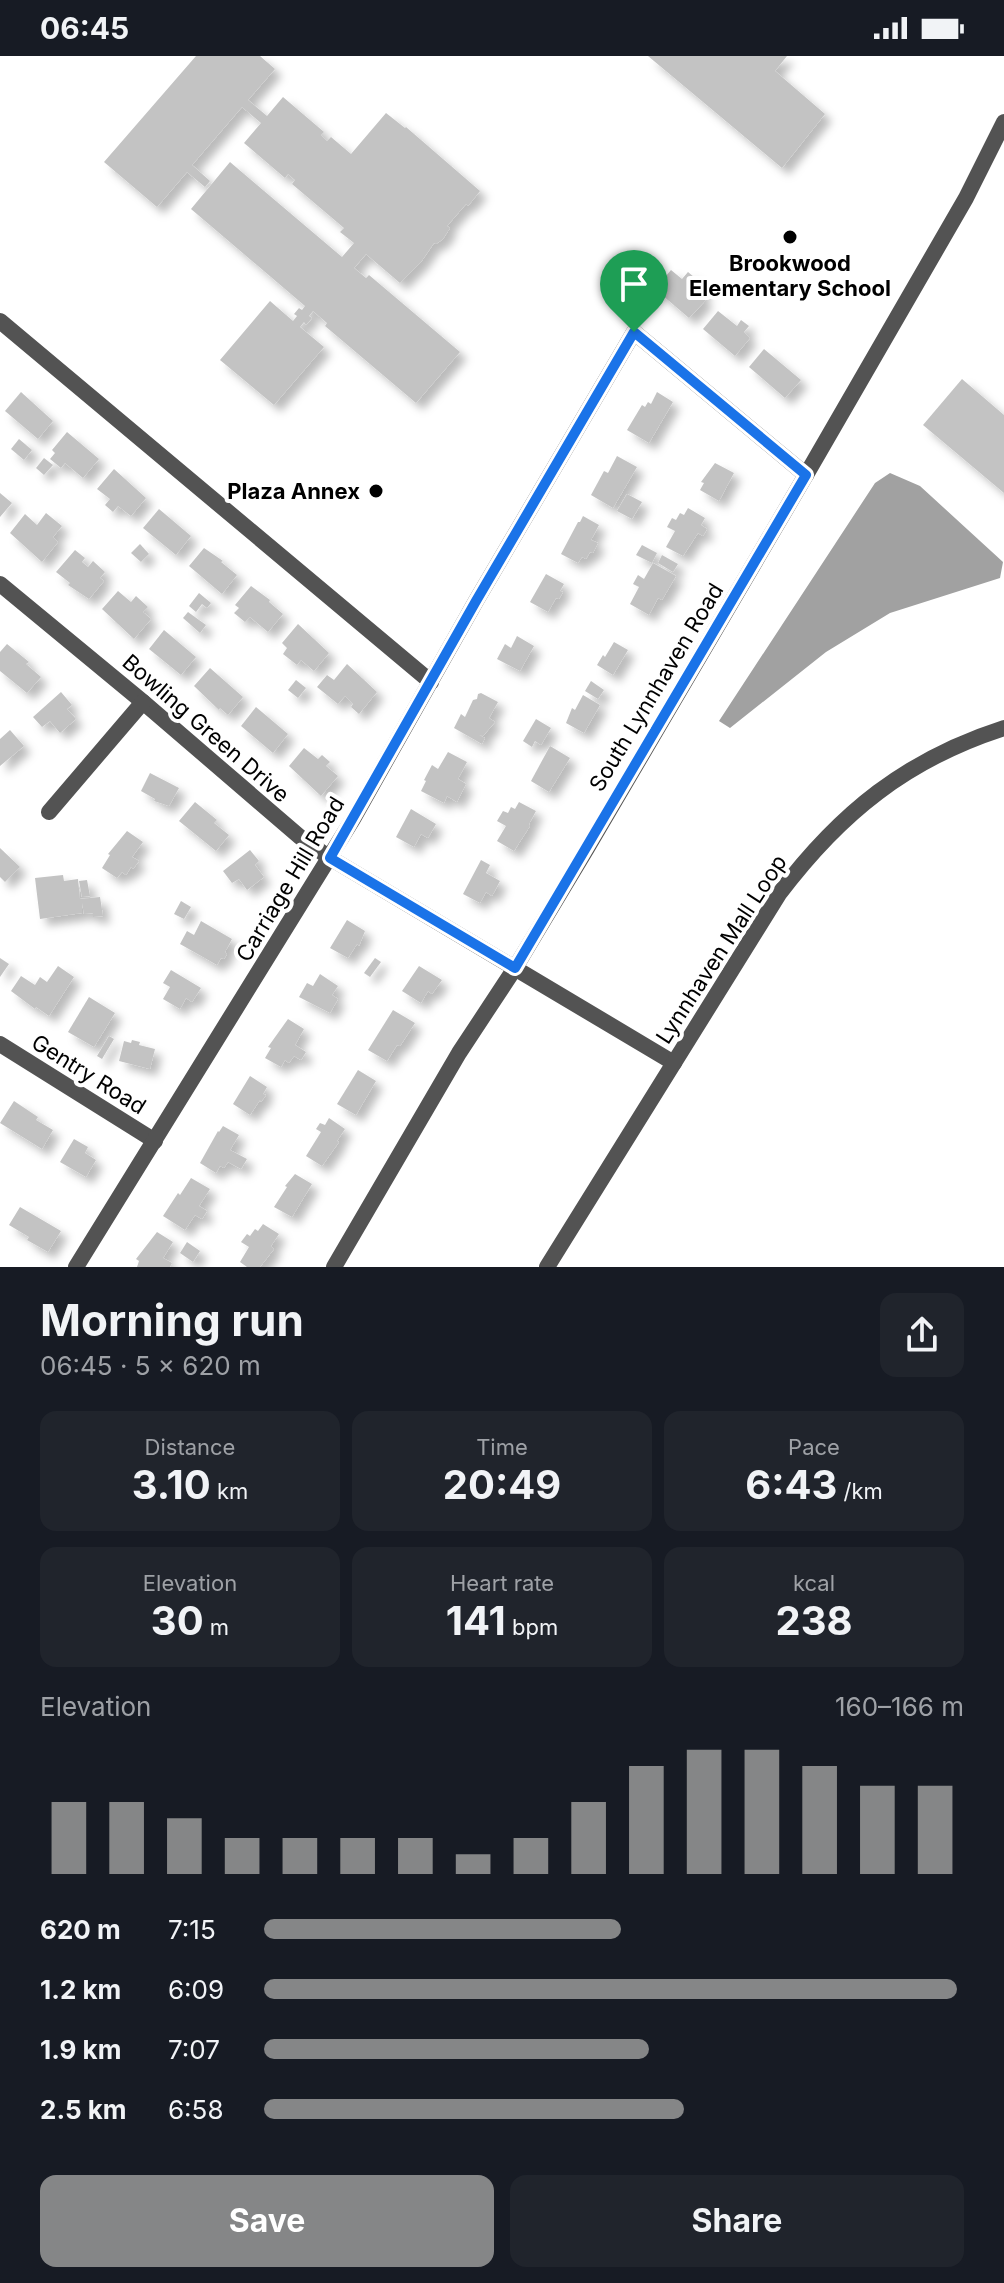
<!DOCTYPE html>
<meta charset="utf-8">
<style>
:root{--surface:#171b24;--page:#20242c;--text:#f1f3f6;--muted:#9ea1a6;--accent:#858687}
body{margin:0;font-family:Inter,sans-serif;background:var(--page);color:var(--text);height:100vh;display:flex;flex-direction:column;font-size:30px;white-space:nowrap}
*{box-sizing:border-box;margin:0}
p{font-size:26px;color:var(--muted)}
.icon{flex:none;width:44px;height:44px;fill:none;stroke:currentColor;stroke-width:2;stroke-linecap:round;stroke-linejoin:round}
.map{position:relative;height:1211px;overflow:hidden}
.sheet{display:flex;flex-direction:column;background:var(--surface);flex:1}
.sheet>*{flex:none}
.pin{position:absolute;display:grid;place-items:center;width:68px;height:68px;color:#fff;margin:-82px -34px;border-radius:50% 50% 50% 0;rotate:-45deg;box-shadow:0 0 8px #0007}
.pin .icon{rotate:45deg}
.round{display:grid;place-items:center;flex:none;width:84px;height:84px;border-radius:16px;background:var(--page)}
.headline{display:flex;align-items:center;justify-content:space-between;height:136px;padding:0 40px}
h1{font-size:44px;font-weight:700;line-height:60px}
.figures{display:grid;grid-template-columns:repeat(3,1fr);gap:12px;height:136px;padding:8px 40px}
.figures div{display:grid;align-content:center;border-radius:16px;background:var(--page);text-align:center}
.figures b{font-size:40px;font-weight:700}
.figures small{font-size:22px;font-weight:400}
.figures p{font-size:22px}
.chart{height:224px;padding:16px 40px}
.chart p{display:flex;justify-content:space-between}
.chart svg{width:100%;height:144px;margin-top:8px;stroke:var(--accent);stroke-width:6}
.button{display:flex;gap:16px;margin-top:auto;padding:16px 40px}
.button a{flex:1;height:92px;border-radius:16px;background:var(--accent);color:#fff;font-size:32px;font-weight:700;line-height:92px;text-align:center}
.button a+a{background:var(--page);color:var(--text)}
ul{padding:0 40px;list-style:none;font-size:26px}
li{display:grid;grid-template-columns:128px 96px 1fr;align-items:center;height:60px}
li i{height:20px;border-radius:10px;background:var(--accent)}
.status{display:flex;justify-content:space-between;align-items:center;height:56px;padding:0 40px;background:var(--surface);direction:ltr}
.status svg{height:22px;fill:currentColor}
.map>svg:first-child{display:block}
.water{fill:#a1a1a1}
.building{fill:#c3c3c3;filter:url(#shadow)}
.lines{fill:none;stroke-linecap:round;stroke-linejoin:round}
.minor{stroke:#535353;stroke-width:16}
.tertiary{stroke:#535353;stroke-width:16}
.route-casing{stroke:#fff;stroke-width:16}
.route{stroke:#1a73e8;stroke-width:10}
.poi-dot{fill:#000;stroke:#fff;stroke-width:3}
.labels{text-anchor:middle;stroke-width:8;stroke-linejoin:round;paint-order:stroke}
.poi-label{font-size:22px;font-weight:bold;fill:#000;stroke:#fff}
.street-label{font-size:22px;fill:#000;stroke:#fff}
</style>
<div class="status"><b>06:45</b><svg viewBox="0 0 49 12"><path d="M0 12V9h3v3zM5 12V6h3v6zM10 12V3h3v9zM15 12V0h3v12zM26 1h20v11H26zM47 4h2v5h-2z"/></svg></div>
<div class="map">
<svg width="1004" height="1211" viewBox="0 0 1004 1211">
<defs>
<filter id="shadow"><feDropShadow dx="7" dy="7" stdDeviation="4" flood-color="#0004"/></filter>
</defs>
<rect width="100%" height="100%" fill="#fff"/>
<path class="water" d="M890,417L920,430L1003,506L1000,522L890,557L826,596L730,672L719,665L875,427Z"/>
<g class="building">
<path d="M196,0H260L275,13L248,44L267,60L283,41L324,76L321,79L327,85L331,81L351,98L386,57L405,72L406,71L480,135L468,150L466,148L447,170L450,172L443,183L436,188L434,187L421,206L400,227L366,198L354,212L366,222L369,219L460,296L416,347L325,270L327,267L313,255L309,260L312,262L306,269L304,266L300,271L324,291L274,349L220,304L270,245L293,265L297,260L294,258L299,252L302,254L305,250L191,153L230,106L342,201L354,187L340,176L344,172L292,128L295,124L288,118L285,122L244,87L261,67L242,51L192,109L210,125L205,131L187,116L157,151L104,106Z"/>
<path d="M648,0H787L775,15L825,58L782,112Z"/>
<path d="M671,214L682,223L688,216L706,231L700,238L706,244L689,262L655,233Z"/>
<path d="M718,255L737,270L741,264L749,270L744,276L750,282L735,300L703,273Z"/>
<path d="M764,293L801,324L785,342L749,311Z"/>
<path d="M962,323L1004,359V437L923,369Z"/>
<path d="M21,336L53,365L38,383L5,355Z"/>
<path d="M657,336L673,346L649,387L627,374L642,349L645,351L648,346L651,348Z"/>
<path d="M67,376L99,403L83,422L65,407L61,412L50,403L55,397L52,394Z"/>
<path d="M19,383L32,394L24,404L11,393Z"/>
<path d="M617,400L637,411L613,452L591,439L604,415L608,417Z"/>
<path d="M44,402L53,409L44,419L36,412Z"/>
<path d="M715,407L734,417L719,445L700,434L704,427L701,426Z"/>
<path d="M114,413L146,442L131,460L118,450L113,456L105,449L110,443L97,433Z"/>
<path d="M0,437L12,447L0,461Z"/>
<path d="M627,438L642,446L632,463L617,455Z"/>
<path d="M688,452L705,462L701,469L707,473L703,480L698,477L683,500L666,491L675,475L667,471L672,462L676,464L680,457L684,459Z"/>
<path d="M159,453L191,480L176,499L143,472Z"/>
<path d="M46,457L62,470L53,481L58,486L42,506L10,477L25,458L37,469Z"/>
<path d="M583,460L599,469L591,484L598,487L593,497L590,496L586,503L582,501L578,507L561,498L578,466H580Z"/>
<path d="M140,488L149,498L141,506L131,497Z"/>
<path d="M642,489L657,497L652,507L636,499Z"/>
<path d="M204,492L223,505L221,506L237,519L222,538L189,510Z"/>
<path d="M75,494L85,502L82,506L88,511L93,505L105,516L100,522L104,525L89,543L68,529L70,527L56,516Z"/>
<path d="M662,499L678,508L673,516L658,507Z"/>
<path d="M653,507L676,520L662,544L658,542L649,559L630,548L639,531L633,528L638,519L644,523Z"/>
<path d="M546,518L564,528L560,535L563,536L559,543L556,542L548,556L530,546Z"/>
<path d="M251,530L270,544L269,546L283,558L268,576L250,561L245,566L234,557L239,552L235,549Z"/>
<path d="M118,535L131,546L136,540L148,551L143,556L151,563L134,583L102,553Z"/>
<path d="M199,537L211,547L207,552L202,548L196,556L189,550Z"/>
<path d="M188,556L206,569L200,577L183,562Z"/>
<path d="M298,568L329,597L314,615L301,604L297,609L283,598L287,592L282,587Z"/>
<path d="M164,574L196,601L181,619L149,593Z"/>
<path d="M517,580L534,590L520,615L497,603L505,588L511,592Z"/>
<path d="M614,586L628,594L613,619L597,609L603,599L605,601Z"/>
<path d="M7,588L29,606L26,608L41,621L27,637L0,615V596Z"/>
<path d="M347,608L377,636L359,658L351,651L353,648L345,640L338,648L317,631L327,619L334,624Z"/>
<path d="M210,612L243,641L228,659L220,652L219,654L194,630Z"/>
<path d="M296,624L306,632L298,642L288,634Z"/>
<path d="M591,625L604,634L598,643L585,635Z"/>
<path d="M61,636L72,649L67,653L76,663L60,677L50,665L42,671L33,661Z"/>
<path d="M481,637L498,646L489,662L495,666L483,680L479,679L485,682L482,688L454,672L461,658L465,661L473,644L477,643L478,638Z"/>
<path d="M583,639L600,649L584,677L566,667L572,652L575,654Z"/>
<path d="M256,651L288,678L273,697L241,670Z"/>
<path d="M536,663L551,672L541,689L535,685L532,691L523,685Z"/>
<path d="M10,674L24,690L0,710V683Z"/>
<path d="M550,690L570,702L549,736L531,725Z"/>
<path d="M304,692L318,703L322,699L330,706L326,710L338,720L321,740L289,710Z"/>
<path d="M448,696L467,706L458,723L466,728L457,746L447,740L444,747L421,735L426,725L424,724L432,709L438,713Z"/>
<path d="M150,717L179,732L169,750L154,745L155,743L141,735Z"/>
<path d="M195,746L217,764L214,767L229,779L216,795L179,765Z"/>
<path d="M519,746L536,755L529,768L530,770L514,795L497,785L506,770L497,765L503,755L508,757L511,751L515,753Z"/>
<path d="M411,753L436,768L428,782L421,778L414,791L396,781Z"/>
<path d="M127,775L143,786L132,801L139,805L133,813L131,811L126,819L122,816L117,822L102,812L110,799L108,798Z"/>
<path d="M0,792L20,811L5,826L0,821Z"/>
<path d="M250,794L259,805L255,809L264,821L247,834L239,823L232,827L223,815Z"/>
<path d="M481,804L490,809L486,817L500,825L492,840L486,836L480,847L463,838Z"/>
<path d="M63,819L64,825L78,823L80,843L100,841L103,860L93,861V857L84,858L82,847V857L40,863L35,822Z"/>
<path d="M87,824L90,840L82,841L79,825Z"/>
<path d="M181,845L191,851L184,863L174,858Z"/>
<path d="M347,864L365,875L359,890L357,888L348,902L330,892Z"/>
<path d="M201,865L232,883L225,896L227,898L224,903L221,902L217,909L180,888L187,875L194,879Z"/>
<path d="M0,902L9,908L0,921Z"/>
<path d="M375,902L381,906L370,921L364,917Z"/>
<path d="M58,910L74,921L49,960L36,951L35,953L11,935L21,920L35,929L40,921L47,926Z"/>
<path d="M419,910L442,924L432,938L428,935L421,947L402,935Z"/>
<path d="M171,914L201,932L192,946L186,942L180,953L163,943L170,931L163,927Z"/>
<path d="M320,918L338,930L332,939L338,943L330,957L299,941L307,927L313,930Z"/>
<path d="M89,941L115,957L94,991L68,976Z"/>
<path d="M393,954L415,967L400,990L397,989L387,1005L368,994Z"/>
<path d="M288,963L304,973L295,989L306,996L301,1004L294,1000L289,1007L285,1004L281,1011L265,1002L271,992L268,991Z"/>
<path d="M109,980L114,983L102,1003L97,1000Z"/>
<path d="M132,984L140,986L139,989L155,993L150,1013L119,1005L124,985L131,987Z"/>
<path d="M358,1014L376,1025L356,1059L337,1048Z"/>
<path d="M250,1020L267,1031L263,1038L266,1039L261,1046L260,1044L250,1059L233,1048Z"/>
<path d="M14,1045L38,1061L36,1064L53,1074L42,1093L0,1067Z"/>
<path d="M329,1062L345,1073L337,1085L339,1086L322,1110L306,1100L321,1076L316,1073L320,1067L325,1069Z"/>
<path d="M223,1070L239,1079L230,1094L247,1103L241,1113L228,1106L224,1112L220,1110L216,1117L200,1107L218,1075L219,1076Z"/>
<path d="M74,1083L88,1091L85,1097L96,1104L86,1121L60,1106Z"/>
<path d="M295,1118L312,1128L292,1161L274,1151L287,1131L285,1130Z"/>
<path d="M191,1122L210,1133L199,1150L207,1155L202,1163L195,1159L185,1174L163,1160L178,1137L180,1139Z"/>
<path d="M20,1151L61,1175L48,1196L27,1184L29,1181L9,1169Z"/>
<path d="M263,1168L279,1178L271,1190L274,1193L260,1211H247L240,1206L249,1191L241,1186L247,1178L250,1180L255,1173L258,1175Z"/>
<path d="M157,1176L173,1186L163,1202L172,1207L170,1211H137L139,1205L136,1203Z"/>
<path d="M187,1186L200,1195L193,1206L180,1197Z"/>
</g>
<g class="lines">
<g class="minor">
<path d="M0,265L431,626"/>
<path d="M0,528L143,646L300,781L330,802L674,1007"/>
<path d="M49,756L143,646"/>
<path d="M0,988L155,1085"/>
<path d="M76,1211L353,763L476,545L634,276L806,419"/>
<path d="M547,1211L779,838C840,757 907,703 1004,672"/>
</g>
<path class="tertiary" d="M334,1211L459,997L515,912L586,794L806,419L966,142L1004,66"/>
</g>
<g class="lines">
<g class="route-casing">
<path id="route" d="M634,276L806,419L515,912L330,802L476,545Z"/>
</g>
<use href="#route" class="route"/>
</g>
<g class="poi-dot">
<circle cx="790" cy="181" r="8"/>
<circle cx="376" cy="435" r="8"/>
</g>
<g class="labels">
<g class="poi-label">
<text x="790" y="215">Brookwood<tspan x="790" dy="25">Elementary School</tspan></text>
<text x="360" y="443" text-anchor="end">Plaza Annex</text>
</g>
<g class="street-label">
<text transform="translate(656 631) rotate(-59)" y="8">South Lynnhaven Road</text>
<text transform="translate(206 672) rotate(41)" y="8">Bowling Green Drive</text>
<text transform="translate(290 823) rotate(-59)" y="8">Carriage Hill Road</text>
<text transform="translate(721 893) rotate(-57)" y="8">Lynnhaven Mall Loop</text>
<text transform="translate(89 1018) rotate(32)" y="8">Gentry Road</text>
</g>
</g>
</svg>
<div class="pin" style="left:634px;top:276px;background:#1e9e55"><svg class="icon" aria-label="arrive" viewBox="0 0 24 24"><path d="M6 21V4h12l-3 4 3 4H6"/></svg></div>
</div>
<section class="sheet">
<div class="headline"><div><h1>Morning run</h1><p>06:45 · 5 × 620 m</p></div><a class="round"><svg class="icon" aria-label="share" viewBox="0 0 24 24"><path d="M12 15V3M7 8l5-5 5 5M5 13v7h14v-7"/></svg></a></div>
<div class="figures">
<div><p>Distance</p><b>3.10<small> km</small></b></div>
<div><p>Time</p><b>20:49</b></div>
<div><p>Pace</p><b>6:43<small> /km</small></b></div>
</div>
<div class="figures">
<div><p>Elevation</p><b>30<small> m</small></b></div>
<div><p>Heart rate</p><b>141<small> bpm</small></b></div>
<div><p>kcal</p><b>238</b></div>
</div>
<div class="chart"><p><span>Elevation</span>160–166 m</p>
<svg viewBox="0 0 160 44" preserveAspectRatio="none"><path d="M5 44V22M15 44V22M25 44V27M35 44V33M45 44V33M55 44V33M65 44V33M75 44V38M85 44V33M95 44V22M105 44V11M115 44V6M125 44V6M135 44V11M145 44V17M155 44V17"/></svg>
</div>
<ul>
<li><b>620 m</b>7:15<i style="width:51%"></i></li>
<li><b>1.2 km</b>6:09<i style="width:99%"></i></li>
<li><b>1.9 km</b>7:07<i style="width:55%"></i></li>
<li><b>2.5 km</b>6:58<i style="width:60%"></i></li>
</ul>
<div class="button"><a>Save</a><a>Share</a></div>
</section>
